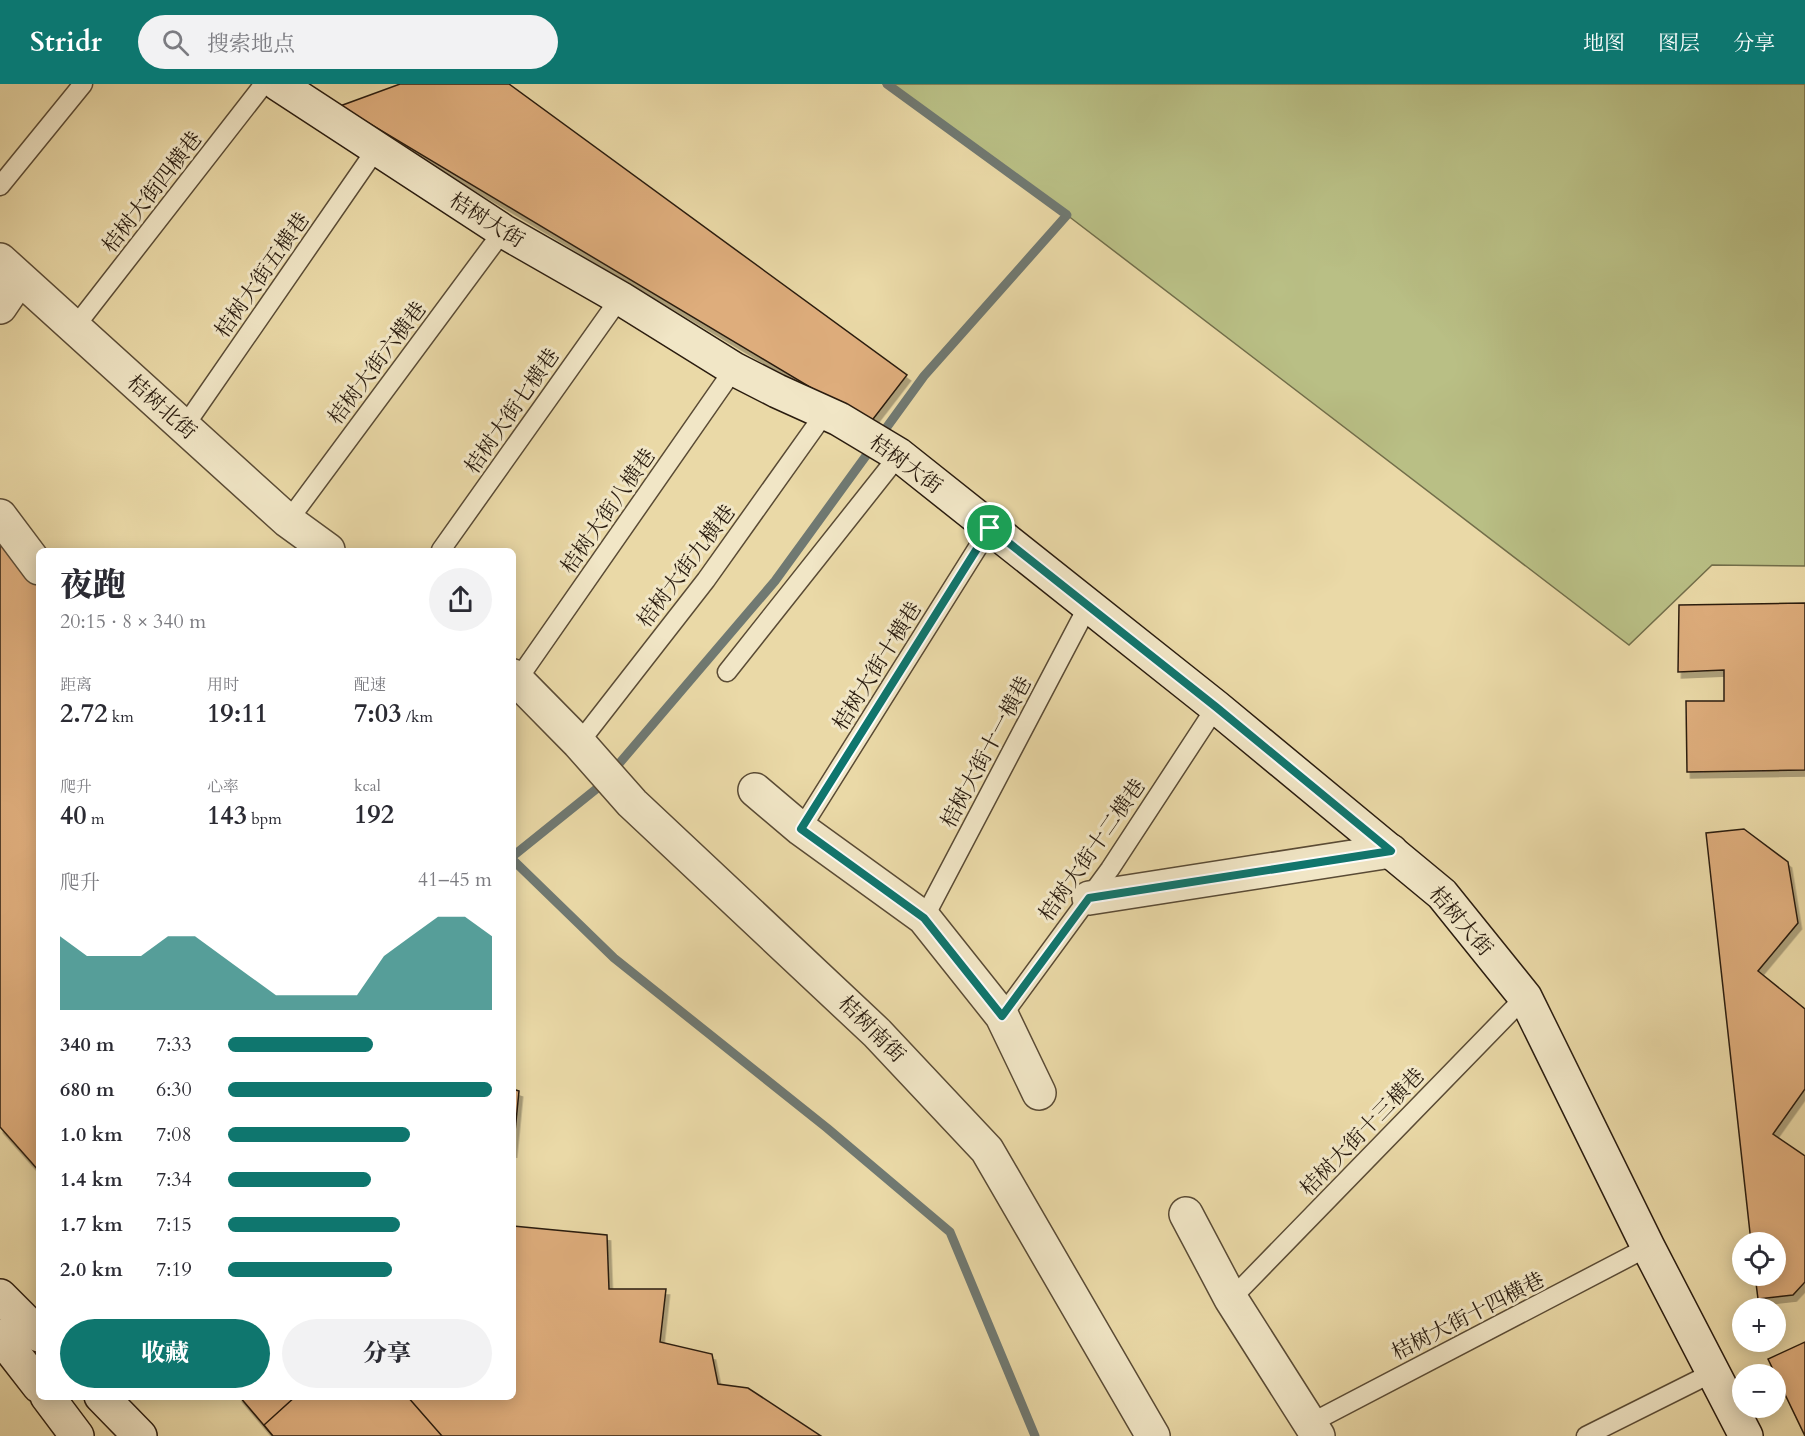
<!DOCTYPE html>
<html lang="zh">
<meta charset="utf-8">
<style>
:root{--surface:#fff;--page:#f2f2f3;--text:#2b2b33;--muted:#7c7c81;--accent:#0f766e}
body{margin:0;font-family:Cardo,"Noto Serif SC",serif;background:var(--page);color:var(--text);height:100vh;display:flex;flex-direction:column;font-size:22px;white-space:nowrap}
*{box-sizing:border-box;margin:0}
p{font-size:20px;color:var(--muted)}
.icon{flex:none;width:33px;height:33px;fill:none;stroke:currentColor;stroke-width:2;stroke-linecap:round;stroke-linejoin:round}
.map{position:relative;flex:1;overflow:hidden}
.side{position:absolute;left:36px;top:464px;width:480px;height:852px;display:flex;flex-direction:column;background:var(--surface);border-radius:9px;box-shadow:0 3px 15px #0003}
.side>*{flex:none}
.tools{position:absolute;left:1732px;top:1148px;display:grid;gap:12px}
.tools a{display:grid;place-items:center;width:54px;height:54px;border-radius:50%;background:var(--surface);box-shadow:0 3px 15px #0003;font-size:30px}
.pin{position:absolute;display:grid;place-items:center;width:51px;height:51px;color:#fff;margin:-26px;border:3px solid #fff;border-radius:50%;box-shadow:0 2px 6px #0007}
.round{display:grid;place-items:center;flex:none;width:63px;height:63px;border-radius:32px;background:var(--page)}
.head{display:flex;align-items:center;justify-content:space-between;height:102px;padding:0 24px}
h1{font-size:33px;font-weight:800;line-height:45px}
.metrics{display:grid;grid-template-columns:repeat(3,1fr);gap:9px;height:102px;padding:6px 24px}
.metrics div{display:grid;align-content:center}
.metrics b{font-size:26px;font-weight:800}
.metrics small{font-size:16px;font-weight:400}
.metrics p{font-size:16px}
.chart{height:168px;padding:12px 24px}
.chart p{display:flex;justify-content:space-between}
.chart svg{width:100%;height:108px;margin-top:6px;fill:var(--accent);opacity:.7}
.button{display:flex;gap:12px;margin-top:auto;padding:12px 24px}
.button a{flex:1;height:69px;border-radius:36px;background:var(--accent);color:#fff;font-size:24px;font-weight:800;line-height:69px;text-align:center}
.button a+a{background:var(--page);color:var(--text)}
ul{padding:0 24px;list-style:none;font-size:20px}
li{display:grid;grid-template-columns:96px 72px 1fr;align-items:center;height:45px}
li i{height:15px;border-radius:8px;background:var(--accent)}
header{display:flex;align-items:center;gap:36px;box-sizing:border-box;height:84px;padding:0 30px;background:var(--accent);color:#fff}
header strong{font-size:28px}
nav{display:flex;gap:33px;margin-inline-start:auto;font-size:21px}
.search{width:420px;height:54px;background:var(--page);display:flex;align-items:center;gap:15px;box-sizing:border-box;padding:0 21px;border-radius:33px;color:var(--muted);font-size:22px}
.map>svg:first-child{display:block}
.green{fill:#b9bf85;stroke:#726e4a;stroke-width:1.5}
.lines{fill:none;stroke-linecap:round;stroke-linejoin:round}
.stream{stroke:#707972;stroke-width:9}
.building{fill:#dead7c;stroke:#2a1c0f;stroke-width:1.5;filter:url(#shadow)}
.lane-casing{stroke:#5a4b35;stroke-width:21}
.street-casing{stroke:#5a4b35;stroke-width:36}
.secondary-casing{stroke:#2a1c0f;stroke-width:36}
.lane{stroke:#f1e6c6;stroke-width:18}
.street{stroke:#f1e6c6;stroke-width:33}
.secondary{stroke:#f1e6c6;stroke-width:33}
.route-casing{stroke:#fff;stroke-width:12}
.route{stroke:#0f766e;stroke-width:8}
.labels{text-anchor:middle;stroke-width:6;stroke-linejoin:round;paint-order:stroke}
.street-label{font-size:21px;fill:#2a1c0f;stroke:#f1e6c6}
</style>
<header>
<strong>Stridr</strong>
<div class="search"><svg class="icon" aria-label="search" viewBox="0 0 24 24"><circle cx="10" cy="10" r="6"/><path d="M15 15l6 6"/></svg>搜索地点</div>
<nav><a>地图</a><a>图层</a><a>分享</a></nav>
</header>
<div class="map">
<svg width="1805" height="1352" viewBox="0 0 1805 1352">
<defs>
<filter id="shadow"><feDropShadow dx="3.5" dy="6" stdDeviation="0" flood-color="#0004"/></filter>
</defs>
<rect width="100%" height="100%" fill="#ead9a7"/>
<filter id="stains"><feTurbulence type="fractalNoise" baseFrequency=".00333" numOctaves="4"/><feColorMatrix values="0 0 0 0 .2 0 0 0 0 .09 0 0 0 0 .02 0 0 0 .5 -.17"/></filter>
<radialGradient id="worn" r=".72"><stop offset=".6" stop-color="#630" stop-opacity="0"/><stop offset="1" stop-color="#630" stop-opacity=".3"/></radialGradient>
<path class="green" d="M883,0H1805V482L1712,481L1629,561L1067,131Z"/>
<g class="lines">
<g class="stream">
<path d="M513,772L600,702L775,497L924,292L1067,131L887,0"/>
<path d="M513,776L614,874L827,1044L950,1148L1035,1352"/>
</g>
</g>
<g class="building">
<path d="M400,0H509L907,291L870,339L340,22Z"/>
<path d="M0,447L39,499V1087L0,1043Z"/>
<path d="M1805,519V686L1687,688L1686,617H1724V586L1678,588L1679,521Z"/>
<path d="M1744,745L1788,778L1798,839L1758,887L1805,925V1005L1773,1050L1805,1072V1198L1793,1211L1758,1215L1755,1191H1776V1158H1751L1706,749Z"/>
<path d="M513,1005L519,1007L513,1068Z"/>
<path d="M513,1142L607,1151L609,1205H666L660,1258L712,1270L718,1300L748,1304L821,1352H273L239,1312H513Z"/>
<path d="M1805,1258V1352L1768,1275Z"/>
<path d="M296,1312H407L442,1352H273L264,1341Z"/>
</g>
<g class="lines">
<g class="lane-casing">
<g id="lane">
<path d="M0,102L83,0"/>
<path d="M74,244L264,0"/>
<path d="M184,343L377,64"/>
<path d="M288,437L503,147"/>
<path d="M441,466L620,214"/>
<path d="M727,588L899,371"/>
<path d="M518,595L734,285"/>
<path d="M579,659L706,496L825,329"/>
<path d="M801,745L990,444"/>
<path d="M924,834L1088,522"/>
<path d="M1002,932L1110,785L1216,623"/>
<path d="M1231,1215L1525,913"/>
<path d="M1309,1340L1648,1163"/>
<path d="M1586,1352L1714,1288"/>
</g>
</g>
<g class="street-casing">
<g id="street">
<path d="M0,176L288,437L328,466"/>
<path d="M0,223L19,195"/>
<path d="M0,432L39,484"/>
<path d="M513,592L579,659L632,719L877,949L987,1066L1153,1352"/>
<path d="M755,706L801,745L924,834L1002,932L1039,1009"/>
<path d="M1089,814L1391,767"/>
<path d="M1186,1130L1231,1215L1318,1352"/>
</g>
</g>
<g class="secondary-casing">
<g id="secondary">
<path d="M278,0L503,147L620,214L734,285L777,307L839,335L899,371L1216,623L1442,810L1525,913L1648,1163L1746,1352"/>
<path d="M0,1212L39,1251"/>
<path d="M0,1252L39,1302"/>
<path d="M47,1312L77,1352"/>
<path d="M101,1312L140,1352"/>
</g>
</g>
<use href="#lane" class="lane"/>
<use href="#street" class="street"/>
<use href="#secondary" class="secondary"/>
</g>
<g class="lines">
<g class="route-casing">
<path id="route" d="M990,444L1216,623L1391,767L1089,814L1002,932L924,834L801,745Z"/>
</g>
<use href="#route" class="route"/>
</g>
<g class="labels">
<g class="street-label">
<text transform="translate(152 108) rotate(-52)" y="7">桔树大街四横巷</text>
<text transform="translate(487 136) rotate(32)" y="7">桔树大街</text>
<text transform="translate(262 191) rotate(-55)" y="7">桔树大街五横巷</text>
<text transform="translate(377 279) rotate(-53)" y="7">桔树大街六横巷</text>
<text transform="translate(162 323) rotate(42)" y="7">桔树北街</text>
<text transform="translate(512 327) rotate(-55)" y="7">桔树大街七横巷</text>
<text transform="translate(906 380) rotate(36)" y="7">桔树大街</text>
<text transform="translate(608 427) rotate(-55)" y="7">桔树大街八横巷</text>
<text transform="translate(686 482) rotate(-53)" y="7">桔树大街九横巷</text>
<text transform="translate(877 582) rotate(-58)" y="7">桔树大街十横巷</text>
<text transform="translate(986 668) rotate(-62)" y="7">桔树大街十一横巷</text>
<text transform="translate(1092 766) rotate(-55)" y="7">桔树大街十二横巷</text>
<text transform="translate(1461 837) rotate(49)" y="7">桔树大街</text>
<text transform="translate(872 945) rotate(45)" y="7">桔树南街</text>
<text transform="translate(1362 1048) rotate(-46)" y="7">桔树大街十三横巷</text>
<text transform="translate(1468 1232) rotate(-27)" y="7">桔树大街十四横巷</text>
</g>
</g>
<rect width="100%" height="100%" filter="url(#stains)"/>
<rect width="100%" height="100%" fill="url(#worn)"/>
</svg>
<div class="tools">
<a><svg class="icon" aria-label="locate" viewBox="0 0 24 24"><circle cx="12" cy="12" r="6"/><path d="M12 2v4M12 18v4M2 12h4M18 12h4"/></svg></a>
<a>+</a>
<a>−</a>
</div>
<div class="pin" style="left:990px;top:444px;background:#1e9e55"><svg class="icon" aria-label="arrive" viewBox="0 0 24 24"><path d="M6 21V4h12l-3 4 3 4H6"/></svg></div>
<section class="side">
<div class="head"><div><h1>夜跑</h1><p>20:15 · 8 × 340 m</p></div><a class="round"><svg class="icon" aria-label="share" viewBox="0 0 24 24"><path d="M12 15V3M7 8l5-5 5 5M5 13v7h14v-7"/></svg></a></div>
<div class="metrics">
<div><p>距离</p><b>2.72<small> km</small></b></div>
<div><p>用时</p><b>19:11</b></div>
<div><p>配速</p><b>7:03<small> /km</small></b></div>
</div>
<div class="metrics">
<div><p>爬升</p><b>40<small> m</small></b></div>
<div><p>心率</p><b>143<small> bpm</small></b></div>
<div><p>kcal</p><b>192</b></div>
</div>
<div class="chart"><p><span>爬升</span>41–45 m</p>
<svg viewBox="0 0 160 44" preserveAspectRatio="none"><path d="M0 44V14L10 22L20 22L30 22L40 14L50 14L60 22L70 30L80 38L90 38L100 38L110 38L120 22L130 14L140 6L150 6L160 14V44z"/></svg>
</div>
<ul>
<li><b>340 m</b>7:33<i style="width:55%"></i></li>
<li><b>680 m</b>6:30<i style="width:100%"></i></li>
<li><b>1.0 km</b>7:08<i style="width:69%"></i></li>
<li><b>1.4 km</b>7:34<i style="width:54%"></i></li>
<li><b>1.7 km</b>7:15<i style="width:65%"></i></li>
<li><b>2.0 km</b>7:19<i style="width:62%"></i></li>
</ul>
<div class="button"><a>收藏</a><a>分享</a></div>
</section>
</div>
